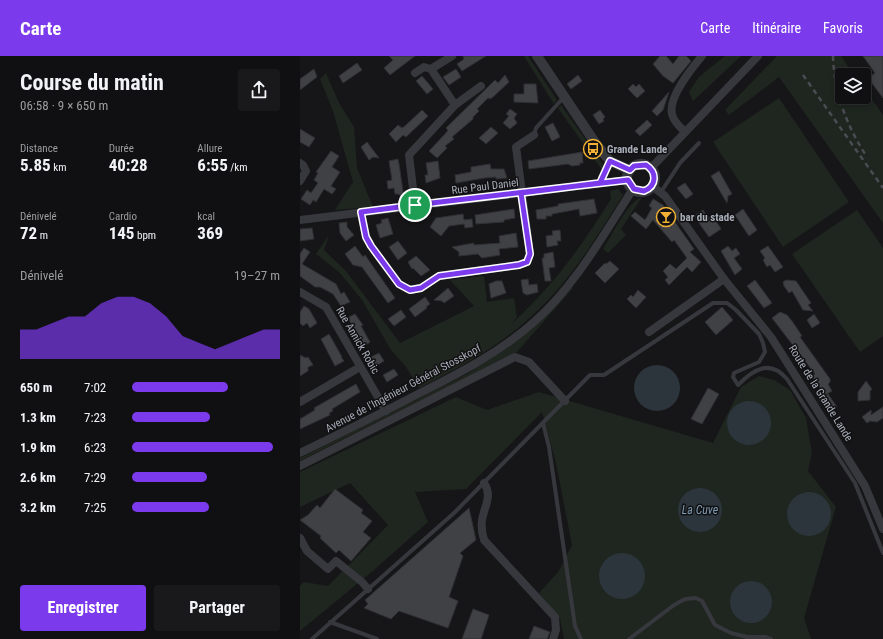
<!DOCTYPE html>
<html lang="fr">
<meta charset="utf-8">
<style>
:root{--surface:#101012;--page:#19191b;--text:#f1f3f6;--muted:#9c9d9f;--line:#303032;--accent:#7c3aed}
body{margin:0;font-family:"Roboto Condensed",sans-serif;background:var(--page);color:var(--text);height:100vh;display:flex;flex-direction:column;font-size:15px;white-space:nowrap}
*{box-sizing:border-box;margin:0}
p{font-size:13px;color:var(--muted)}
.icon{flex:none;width:22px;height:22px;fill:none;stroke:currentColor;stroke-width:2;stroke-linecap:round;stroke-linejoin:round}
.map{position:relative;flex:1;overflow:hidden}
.drawer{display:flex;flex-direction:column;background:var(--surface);width:300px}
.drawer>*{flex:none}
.controls{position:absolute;left:535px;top:12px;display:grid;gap:8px}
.controls a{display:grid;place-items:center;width:36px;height:36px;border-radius:4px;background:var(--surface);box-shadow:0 2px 6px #0003,0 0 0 1px var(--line);font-size:20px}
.pin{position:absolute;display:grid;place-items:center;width:34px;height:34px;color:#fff;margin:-17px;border:2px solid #fff;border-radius:50%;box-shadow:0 1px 4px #0007}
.round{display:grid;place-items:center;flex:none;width:42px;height:42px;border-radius:4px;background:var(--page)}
.head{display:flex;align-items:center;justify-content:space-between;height:68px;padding:0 20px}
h1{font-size:22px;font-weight:700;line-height:30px}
.stats{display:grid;grid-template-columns:repeat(3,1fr);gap:6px;height:68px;padding:4px 20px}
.stats div{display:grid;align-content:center}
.stats b{font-size:17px;font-weight:700}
.stats small{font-size:11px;font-weight:400}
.stats p{font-size:11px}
.chart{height:112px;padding:8px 20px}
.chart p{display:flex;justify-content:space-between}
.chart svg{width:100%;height:72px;margin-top:4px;fill:var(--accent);opacity:.7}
.cta{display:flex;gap:8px;margin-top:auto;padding:8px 20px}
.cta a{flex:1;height:46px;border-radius:4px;background:var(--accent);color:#fff;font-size:16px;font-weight:700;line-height:46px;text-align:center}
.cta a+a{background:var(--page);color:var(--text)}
ul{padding:0 20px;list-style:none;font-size:13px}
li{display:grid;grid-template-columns:64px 48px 1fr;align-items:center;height:30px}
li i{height:10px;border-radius:5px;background:var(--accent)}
header{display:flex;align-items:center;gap:24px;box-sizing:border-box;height:56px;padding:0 20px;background:var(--accent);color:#fff}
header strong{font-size:19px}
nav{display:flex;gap:22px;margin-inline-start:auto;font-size:14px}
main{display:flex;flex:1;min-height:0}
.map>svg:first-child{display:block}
.green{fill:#1e261f}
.water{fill:#2c353c}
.building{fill:#404145;stroke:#303034}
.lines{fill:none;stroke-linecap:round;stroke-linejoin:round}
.service{stroke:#37383d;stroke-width:4}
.minor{stroke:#37383d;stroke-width:8}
.tertiary{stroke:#37383d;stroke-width:10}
.rail{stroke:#4a4c52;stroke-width:2.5;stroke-dasharray:5 4;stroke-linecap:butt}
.route-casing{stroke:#fff;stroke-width:8}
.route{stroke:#7c3aed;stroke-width:5}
.labels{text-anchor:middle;stroke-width:3;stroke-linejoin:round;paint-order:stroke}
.poi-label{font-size:11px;font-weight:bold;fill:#a8adb8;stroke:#111113;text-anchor:start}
.street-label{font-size:11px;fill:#a8adb8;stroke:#111113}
.water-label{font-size:12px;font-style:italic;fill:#7f9bb3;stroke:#111113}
</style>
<header>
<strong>Carte</strong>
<nav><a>Carte</a><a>Itinéraire</a><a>Favoris</a></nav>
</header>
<main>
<section class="drawer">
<div class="head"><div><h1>Course du matin</h1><p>06:58 · 9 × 650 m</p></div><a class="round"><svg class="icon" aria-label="share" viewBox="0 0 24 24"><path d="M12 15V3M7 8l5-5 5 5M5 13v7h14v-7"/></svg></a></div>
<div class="stats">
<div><p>Distance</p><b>5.85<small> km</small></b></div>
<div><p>Durée</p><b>40:28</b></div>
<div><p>Allure</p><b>6:55<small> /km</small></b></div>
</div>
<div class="stats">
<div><p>Dénivelé</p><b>72<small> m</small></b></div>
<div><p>Cardio</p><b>145<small> bpm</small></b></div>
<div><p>kcal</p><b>369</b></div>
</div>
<div class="chart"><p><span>Dénivelé</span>19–27 m</p>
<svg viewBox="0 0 160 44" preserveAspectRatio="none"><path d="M0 44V26L10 26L20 22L30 18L40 18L50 10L60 6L70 6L80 10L90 18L100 30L110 34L120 38L130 34L140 30L150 26L160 26V44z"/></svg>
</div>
<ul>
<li><b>650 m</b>7:02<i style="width:65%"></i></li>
<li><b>1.3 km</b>7:23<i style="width:53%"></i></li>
<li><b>1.9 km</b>6:23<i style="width:95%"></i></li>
<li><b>2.6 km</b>7:29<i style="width:51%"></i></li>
<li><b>3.2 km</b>7:25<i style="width:52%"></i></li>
</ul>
<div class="cta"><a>Enregistrer</a><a>Partager</a></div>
</section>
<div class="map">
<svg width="583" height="583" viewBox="0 0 583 583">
<rect width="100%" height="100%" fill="#161618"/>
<g class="green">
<path d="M224,0H228L257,44L254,48Z"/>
<path d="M425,0H441L393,45L389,36L399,21Z"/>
<path d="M477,0H541L554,19H542V41H564V32L583,59V167L479,21L429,59L425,54Z"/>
<path d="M26,17L39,47L54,71L57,112L73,151L35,154L53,126L33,55L20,23Z"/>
<path d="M479,42L549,146L483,191L413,86Z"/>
<path d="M261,49L305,111L302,114L258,52Z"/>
<path d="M318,133L323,139C298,179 273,221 238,254C205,287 161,311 119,332L106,311L91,294L62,244L39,216L16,198L29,179L24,194L46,215L100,287L174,250L150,224L184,220L187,246L214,242L217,261L212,267C252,232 283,188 311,143L310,135Z"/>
<path d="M342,141L321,173L326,179L308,197L303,193C311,181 328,145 342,141Z"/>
<path d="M557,154L583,192V280L560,296L492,198Z"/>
<path d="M273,232L217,296L0,405V402L22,391L167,318L207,292L239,267L270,233Z"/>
<path d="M459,320L474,324L490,334L506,362L512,397L508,415L536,451L504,562L511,583H264L260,563L239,537L259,515L272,489L256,407L242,356L166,433L115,436L128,466L74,514L0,575V530L4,526L28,530L88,469L50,427L0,451V416L156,341L187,354L239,336L413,387L441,331Z"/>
</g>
<g class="water">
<circle cx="357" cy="332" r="23"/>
<circle cx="449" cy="367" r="22"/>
<circle cx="400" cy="454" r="22"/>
<circle cx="509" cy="458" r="22"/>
<circle cx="322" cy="520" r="23"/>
<circle cx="451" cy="546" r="21"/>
</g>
<g class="building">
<path d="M89,0H115L90,19L84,12L93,4Z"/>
<path d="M163,0H186L162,15L157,8L164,3Z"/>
<path d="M360,0H366L373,8L379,0H386L391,5L373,27L363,20L353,8Z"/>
<path d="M563,0H583V42L568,22L575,17Z"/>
<path d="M57,7L62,14L43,27L39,20Z"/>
<path d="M14,13L17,21L0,34V23Z"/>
<path d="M156,13L161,21L149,29L143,21Z"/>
<path d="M205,19L209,26L193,41L190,43L188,42L177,53L179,55L173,61V63L152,81L154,83L145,90L147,92L137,102L129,95L146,77L148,74L146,72L195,24L198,27Z"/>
<path d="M278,19L282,25L271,33L267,28Z"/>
<path d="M122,20L133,33L127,38L116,25Z"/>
<path d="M224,28H236L238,47L214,46V38H224Z"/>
<path d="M333,28L336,31L339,28L345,35L337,42L328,33Z"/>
<path d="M369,36L363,54L357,60L352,55Z"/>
<path d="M210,53L217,58L214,62L217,67L210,73L203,67L209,60L206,58Z"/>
<path d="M122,54L128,60L106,81L103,79L96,86L89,78L98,69L102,72L105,70Z"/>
<path d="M300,54L305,61L303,63L304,65L299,68L293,59Z"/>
<path d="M347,64L352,69L340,80L335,75Z"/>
<path d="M253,67L260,81L252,85L245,71Z"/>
<path d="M191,71L198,77L186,88L179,82Z"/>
<path d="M0,73L15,82L9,91L0,86Z"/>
<path d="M67,86L79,102L73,101L69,104L61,91Z"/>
<path d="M31,95L39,100L32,111L40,116L31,130L36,133L32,138L24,133L16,146L13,144L10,149L1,143L7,134L11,137L18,127L14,124L18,117L16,116Z"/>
<path d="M282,96L283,107H280V109L272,110L268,108L229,113L228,105Z"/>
<path d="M98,103L99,108L104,142L98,138H95L94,132L88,133L87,125L92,124L89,105Z"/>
<path d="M138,105L140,122L126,127L125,119H128L126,107Z"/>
<path d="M190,108L191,113H204L207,122L196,123V121L184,122L156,127L155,119L171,116V111Z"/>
<path d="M419,115L432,138L428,140L427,147L411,120Z"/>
<path d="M385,127L393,138L386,143L377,132Z"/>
<path d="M294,143L297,157L280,160L279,153L252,158V160H246V163H237L236,154L258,150V148Z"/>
<path d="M353,143L363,149L394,193L390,196L401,206L392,216L387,211L369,229L365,224L368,221L363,215L370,208L376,213L387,202L374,184L372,186L353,164L346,173L331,160L335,156L345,164L352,152L349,150Z"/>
<path d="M214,153L215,162L204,164V166L176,168L175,159Z"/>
<path d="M443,153L457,174L449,180L435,159Z"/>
<path d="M403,154L408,161L409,160L415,166L416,165L421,173L409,181L394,160Z"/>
<path d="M163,158L164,164L172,163L173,171L165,172L164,168L149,170L141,180L130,171L136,162Z"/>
<path d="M88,162L93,178L80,182L76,169L82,167L81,164Z"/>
<path d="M47,166V171L54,179L46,185L40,177L39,167Z"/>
<path d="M12,172L14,183L0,185V173Z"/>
<path d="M260,174L261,185H257L258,189L247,191L246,180L253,179L252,175Z"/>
<path d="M216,177L218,191L199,193L200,199L182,202L178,198L159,200V196L152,191L174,187V189L200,187L199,180Z"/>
<path d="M98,185L107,197L98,204L89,191Z"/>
<path d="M55,190L63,201L65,199L95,242L88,247L62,211L53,209L45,198Z"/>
<path d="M428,190L432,195L436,192L440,198L434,202L442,213L435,219L421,195Z"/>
<path d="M468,190L483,211L475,216L470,209L467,211L463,204L465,202L460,195Z"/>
<path d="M4,192L10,196L2,208L36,228L41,238L44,236L50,246L41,250L33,238L20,231H15L0,220V198Z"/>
<path d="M253,196L255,211L249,212L251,225H245L242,202H244V198Z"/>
<path d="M116,200L130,214L121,220L113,212L112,213L108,206Z"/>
<path d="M310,205L319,213L305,227L295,217L305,207L306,208Z"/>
<path d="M228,223L229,229L237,228L238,236L227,239L223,237L221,224Z"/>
<path d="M455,224L472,247L464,252L447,230Z"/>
<path d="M486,224L496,225L511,247L508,249L513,255L503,254L492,235L489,237L484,230L483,226Z"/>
<path d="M196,225H202L206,237L191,242L189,228Z"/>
<path d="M148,232L154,240L144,247L142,245L134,244Z"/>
<path d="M338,234L346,241L336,252L327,243L331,239L333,241Z"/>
<path d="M125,241L130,248L126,251L127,252L115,261L109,253Z"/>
<path d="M4,250L9,253L17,267L10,272L7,267L3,270L0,267V256Z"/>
<path d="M422,251L433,264L416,279L405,266Z"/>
<path d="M101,254L106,261L94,270L88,263Z"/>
<path d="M480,256L487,259L492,265L502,280L500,281L530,323V326L528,328L532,335L525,339L512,320L515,318L472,262Z"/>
<path d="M55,258L63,269L61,270L70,286L63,291L57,281L59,280L49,264V261Z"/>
<path d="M514,258L520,267L512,272L507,264Z"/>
<path d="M29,278L42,301H41L44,305L35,310L21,283Z"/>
<path d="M79,297L84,305L76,310L71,301Z"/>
<path d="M0,299L6,302L8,301L13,309L8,311V315L0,320Z"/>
<path d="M94,313L98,319L87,326L83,319Z"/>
<path d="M566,325L572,333L570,335V344L558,345V336Z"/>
<path d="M56,328L60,336L32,353L33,355L29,357L30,359L0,373V363L15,354L14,352Z"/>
<path d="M408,332L419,338L402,368L391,363Z"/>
<path d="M528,338L537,351L529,357L519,343Z"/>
<path d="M583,351V362L577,366L570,365L567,367L562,361L571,354V359Z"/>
<path d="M35,433L63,454L61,457L72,465L63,476L71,482L51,505L39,494L36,497L20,482L21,480L0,464L8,459L17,449L20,452Z"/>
<path d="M169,452L176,484L160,497L163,500L149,541L158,545L148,572L99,555L91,563L64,552L68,548L65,544Z"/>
<path d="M173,553L189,559L181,583H162Z"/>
<path d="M234,570L250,576L247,583H229Z"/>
</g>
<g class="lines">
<g class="service">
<path d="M234,79L236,72L264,41"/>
<path d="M301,126L310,105"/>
<path d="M361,136L380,107L399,87"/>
<path d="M243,367L249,391L275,570L281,583"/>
<path d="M30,566L77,583"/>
<path d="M12,583L154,457L290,319H304L413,247H427L436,254L459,278L463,287L465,296L459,306L434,317L433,321L438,329C454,313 470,303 487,323L555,427L583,497"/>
<path d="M329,583L374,549L385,543L396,542L402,545L415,569L431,577L447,581H466L471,583"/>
</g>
<g class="minor">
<path d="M152,0L131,13L155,49"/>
<path d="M115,17L124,11L131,13"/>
<path d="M385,76C380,71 373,65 372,58C368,41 392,12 402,0"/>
<path d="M0,107L3,109L6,115L0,125"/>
<path d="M351,112L458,0"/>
<path d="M352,130L365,140L424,223L471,281L565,430L583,473"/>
<path d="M115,149L109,99L155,49L181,30"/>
<path d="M61,156L66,181L71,190L99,228L110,234L121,232L139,220L219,209L227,206L230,198L216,91L234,79"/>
<path d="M0,164L328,124"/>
<path d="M0,236L26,251L86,355"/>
<path d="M349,276L424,223"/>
<path d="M0,346L60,311"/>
<path d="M0,397C39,378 78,359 116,339C158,318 199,297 234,266C275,230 304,178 333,133"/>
<path d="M0,410L215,301L229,306L265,345"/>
<path d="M184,427C193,440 184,451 182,464C181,471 182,477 184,484L255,561L256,574L253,583"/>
<path d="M0,482L7,495L28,513L36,505L62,526L68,533"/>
</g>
<g class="tertiary">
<path d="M237,0L296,88L310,105L329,114"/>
<circle cx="341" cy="122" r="14"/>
</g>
<g class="rail">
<path d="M533,0C534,36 546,68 565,98"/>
<path d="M503,19L583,132"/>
</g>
</g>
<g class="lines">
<g class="route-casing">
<path id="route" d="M115,149L328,124L334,133L344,135C357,130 357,116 346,109L334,110L330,114L310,105L300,127L221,137L230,198L227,206L219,209L139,220L121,232L110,234L99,228L71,190L66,181L61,156L115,149"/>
</g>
<use href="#route" class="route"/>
</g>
<defs>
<g id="bus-ring" transform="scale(1)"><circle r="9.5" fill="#111113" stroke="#f2b134" stroke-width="1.5"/><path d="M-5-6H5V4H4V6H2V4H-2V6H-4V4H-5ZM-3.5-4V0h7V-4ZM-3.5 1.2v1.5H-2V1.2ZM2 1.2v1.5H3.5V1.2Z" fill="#f2b134"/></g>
<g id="bar-ring" transform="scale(1)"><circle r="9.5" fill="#111113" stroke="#f2b134" stroke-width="1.5"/><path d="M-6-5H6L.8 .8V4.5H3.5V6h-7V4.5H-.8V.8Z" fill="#f2b134"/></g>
</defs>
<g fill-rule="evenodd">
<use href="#bus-ring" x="293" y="93"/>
<use href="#bar-ring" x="366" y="161"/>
</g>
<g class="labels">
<g class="poi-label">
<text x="307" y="97">Grande Lande</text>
<text x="380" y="165">bar du stade</text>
</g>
<g class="street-label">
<text transform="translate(185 130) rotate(-7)" y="4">Rue Paul Daniel</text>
<text transform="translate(58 284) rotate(60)" y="4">Rue Annick Robic</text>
<text transform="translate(103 332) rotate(-28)" y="4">Avenue de l'Ingénieur Général Stosskopf</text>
<text transform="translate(521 337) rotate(58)" y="4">Route de la Grande Lande</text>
</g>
<g class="water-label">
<text x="400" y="458">La Cuve</text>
</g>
</g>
</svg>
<div class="controls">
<a><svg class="icon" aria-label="layers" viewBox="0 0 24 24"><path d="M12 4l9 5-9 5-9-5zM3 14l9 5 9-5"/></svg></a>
</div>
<div class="pin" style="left:115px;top:149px;background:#1e9e55"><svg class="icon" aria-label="arrive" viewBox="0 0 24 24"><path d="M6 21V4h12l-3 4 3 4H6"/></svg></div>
</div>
</main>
